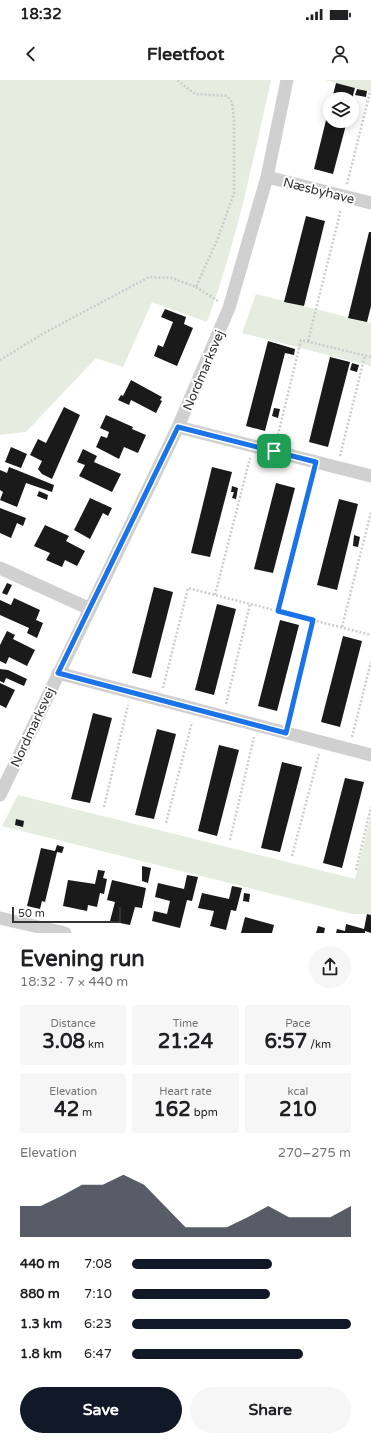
<!DOCTYPE html>
<meta charset="utf-8">
<style>
:root{--surface:#fff;--page:#f6f6f6;--text:#202124;--muted:#757577;--accent:#111827}
body{margin:0;font-family:"Varela Round",sans-serif;background:var(--page);color:var(--text);height:100vh;display:flex;flex-direction:column;font-size:15px;white-space:nowrap}
*{box-sizing:border-box;margin:0}
p{font-size:13px;color:var(--muted)}
.icon{flex:none;width:22px;height:22px;fill:none;stroke:currentColor;stroke-width:2;stroke-linecap:round;stroke-linejoin:round}
.map{position:relative;height:853px;overflow:hidden}
.side{display:flex;flex-direction:column;background:var(--surface);flex:1}
.side>*{flex:none}
.controls{position:absolute;left:323px;top:12px;display:grid;gap:8px}
.controls a{display:grid;place-items:center;width:36px;height:36px;border-radius:50%;background:var(--surface);box-shadow:0 2px 10px #0003;font-size:20px}
.scale{position:absolute;left:12px;bottom:10px;width:109px;box-sizing:border-box;padding-left:4px;border:2px solid #333;border-top:0;font-size:11px;line-height:14px;white-space:nowrap;color:#333;-webkit-text-stroke:3px #fff;paint-order:stroke}
.pin{position:absolute;display:grid;place-items:center;width:34px;height:34px;color:#fff;margin:-17px;border-radius:8px;box-shadow:0 2px 6px #0006}
.round{display:grid;place-items:center;flex:none;width:42px;height:42px;border-radius:21px;background:var(--page)}
.head{display:flex;align-items:center;justify-content:space-between;height:68px;padding:0 20px}
h1{font-size:22px;font-weight:700;line-height:30px}
.figures{display:grid;grid-template-columns:repeat(3,1fr);gap:6px;height:68px;padding:4px 20px}
.figures div{display:grid;align-content:center;border-radius:4px;background:var(--page);text-align:center}
.figures b{font-size:20px;font-weight:700}
.figures small{font-size:11px;font-weight:400}
.figures p{font-size:11px}
.chart{height:112px;padding:8px 20px}
.chart p{display:flex;justify-content:space-between}
.chart svg{width:100%;height:72px;margin-top:4px;fill:var(--accent);opacity:.7}
.button{display:flex;gap:8px;margin-top:auto;padding:8px 20px}
.button a{flex:1;height:46px;border-radius:24px;background:var(--accent);color:#fff;font-size:16px;font-weight:700;line-height:46px;text-align:center}
.button a+a{background:var(--page);color:var(--text)}
ul{padding:0 20px;list-style:none;font-size:13px}
li{display:grid;grid-template-columns:64px 48px 1fr;align-items:center;height:30px}
li i{height:10px;border-radius:5px;background:var(--accent)}
.status{display:flex;justify-content:space-between;align-items:center;height:28px;padding:0 20px;background:var(--surface);direction:ltr}
.status svg{height:11px;fill:currentColor}
header{display:flex;justify-content:space-between;align-items:center;height:52px;padding:0 20px;background:var(--surface);font-size:18px;font-weight:700}
.map>svg:first-child{display:block}
.green{fill:#e6ecdf}
.building{fill:#1a1a1a}
.lines{fill:none;stroke-linecap:round;stroke-linejoin:round}
.path{stroke:#cdcdcd;stroke-width:2.5;stroke-dasharray:2 2;stroke-linecap:butt}
.street{stroke:#d0d0d0;stroke-width:13}
.route-casing{stroke:#fff;stroke-width:8}
.route{stroke:#1a73e8;stroke-width:5}
.labels{text-anchor:middle;stroke-width:4;stroke-linejoin:round;paint-order:stroke}
.street-label{font-size:13px;fill:#333;stroke:#fff}
</style>
<div class="status"><b>18:32</b><svg viewBox="0 0 49 12"><path d="M0 12V9h3v3zM5 12V6h3v6zM10 12V3h3v9zM15 12V0h3v12zM26 1h20v11H26zM47 4h2v5h-2z"/></svg></div>
<header><svg class="icon" aria-label="back" viewBox="0 0 24 24"><path d="M15 5l-7 7 7 7"/></svg>Fleetfoot<svg class="icon" aria-label="person" viewBox="0 0 24 24"><circle cx="12" cy="8" r="4"/><path d="M4 21q1-7 8-7t8 7"/></svg></header>
<div class="map">
<svg width="371" height="853" viewBox="0 0 371 853">
<rect width="100%" height="100%" fill="#fff"/>
<g class="green">
<path d="M0,0H271C253,81 236,164 207,242L152,222L123,287L96,278L26,352L0,355Z"/>
<path d="M325,0H371V12Z"/>
<path d="M256,214L371,243V286L242,253Z"/>
<path d="M18,715L355,799L371,735V834H352L2,746Z"/>
</g>
<g class="building">
<path d="M336,3L355,8L352,19H332Z"/>
<path d="M357,9L367,11L366,17L355,15Z"/>
<path d="M329,28L330,41H347L333,94L314,89Z"/>
<path d="M306,136L325,141L304,226L284,222Z"/>
<path d="M369,152H371V226L367,242L348,238Z"/>
<path d="M165,229L186,237L184,244L193,248L177,286L154,276L158,265L163,267L173,242L161,237Z"/>
<path d="M268,261L295,269L294,275L285,273L265,351L246,346Z"/>
<path d="M330,277L350,282L328,367L309,362Z"/>
<path d="M352,283L359,285L357,292L350,290Z"/>
<path d="M131,300L162,317L160,320L162,321L156,333L131,320L129,325L118,320L121,315L123,316Z"/>
<path d="M64,327L80,335L52,399L42,394L38,389L42,381L30,375L38,359L46,363Z"/>
<path d="M274,328L280,329L278,338L272,336Z"/>
<path d="M106,335L133,347L132,349L146,355L138,373L124,367L119,379L96,367L101,356L107,358L109,352L100,348Z"/>
<path d="M11,367L27,374L21,388L5,382Z"/>
<path d="M83,369L97,376L94,382L121,394L112,412L79,396L85,385L77,382Z"/>
<path d="M9,387L54,405L52,412L26,403L17,427L0,420L3,412L0,410V390L7,393Z"/>
<path d="M212,387L232,392L210,477L191,473Z"/>
<path d="M276,403L295,408L273,493L254,489Z"/>
<path d="M232,406L238,408L236,419L232,418L234,412H231Z"/>
<path d="M39,411L48,415L47,420L37,416Z"/>
<path d="M90,418L112,428L108,436L103,433L90,459L74,450Z"/>
<path d="M339,419L358,424L337,510L317,505Z"/>
<path d="M0,428L26,438L23,446L17,443L11,458L0,453Z"/>
<path d="M45,445L69,456L66,461L85,471L77,486L65,480L62,487L46,480L50,473L34,466Z"/>
<path d="M354,455L360,457L358,467L353,466Z"/>
<path d="M7,503L12,505L7,515L2,513Z"/>
<path d="M154,507L173,512L151,598L132,593Z"/>
<path d="M14,518L40,530L36,540L43,543L37,558L27,553L29,548L0,535V520L11,525Z"/>
<path d="M217,524L236,529L214,615L195,610Z"/>
<path d="M280,540L299,545L277,631L258,626Z"/>
<path d="M7,551L15,555L13,559L35,570L27,586L9,577L6,584L0,581V565Z"/>
<path d="M343,556L362,561L340,647L321,642Z"/>
<path d="M0,589L8,590L27,599L24,606L6,598L4,603L0,601Z"/>
<path d="M0,603L15,610L6,628L0,625Z"/>
<path d="M93,633L112,638L90,723L71,719Z"/>
<path d="M157,649L176,654L154,739L135,735Z"/>
<path d="M219,665L239,670L217,756L198,751Z"/>
<path d="M282,682L302,687L280,772L261,768Z"/>
<path d="M345,698L364,702L342,788L323,783Z"/>
<path d="M16,739L24,741L23,747L15,745Z"/>
<path d="M57,765L64,767L62,773L57,772L45,822L42,821L40,829L27,826L41,768L55,771Z"/>
<path d="M142,786L151,788L148,803L142,801Z"/>
<path d="M98,790L105,791L103,798L107,799L104,814L100,813L97,827L88,825L87,831L63,826L68,800L95,804Z"/>
<path d="M187,795L198,797L192,821L187,820L180,848L152,841L154,831L167,834L170,821L155,817L158,803L184,809Z"/>
<path d="M112,800L146,808L142,828L135,827L130,845L110,841L115,822L107,820Z"/>
<path d="M232,806L242,808L236,831L231,830L226,850L210,846L214,831L198,828L202,813L229,819Z"/>
<path d="M244,813L250,814L249,822L243,821Z"/>
<path d="M367,834L371,835V853L365,851V853H336L337,849L345,851L346,844L364,849Z"/>
<path d="M245,837L274,845L272,853H241Z"/>
<path d="M318,846L325,848L324,853H316Z"/>
</g>
<g class="lines">
<g class="path">
<path d="M347,104L370,12"/>
<path d="M196,207L218,221"/>
<path d="M308,261L341,129"/>
<path d="M0,280L44,253L149,197L172,198L196,207L218,158L234,113V41L232,22L227,16L195,14L177,0"/>
<path d="M277,359L301,260L371,277"/>
<path d="M340,376L365,275"/>
<path d="M215,515L250,378"/>
<path d="M278,531L313,394"/>
<path d="M342,547L371,432"/>
<path d="M163,608L188,508L371,555"/>
<path d="M226,624L250,524"/>
<path d="M289,641L313,540"/>
<path d="M352,657L371,582"/>
<path d="M104,727L128,625"/>
<path d="M166,743L192,642"/>
<path d="M230,760L254,657"/>
<path d="M292,776L319,674"/>
<path d="M356,790L371,727"/>
</g>
<g class="street">
<path d="M267,97L371,123"/>
<path d="M178,347L371,396"/>
<path d="M0,488L90,529"/>
<path d="M58,593L371,675"/>
<path d="M0,715L178,347L229,228L267,97L287,0"/>
<path d="M0,838L65,853"/>
</g>
</g>
<g class="lines">
<g class="route-casing">
<path id="route" d="M178,347L316,382L278,531L313,540L286,653L58,593Z"/>
</g>
<use href="#route" class="route"/>
</g>
<g class="labels">
<g class="street-label">
<text transform="translate(319 110) rotate(14)" y="5">Næsbyhave</text>
<text transform="translate(203 290) rotate(-67)" y="5">Nordmarksvej</text>
<text transform="translate(32 647) rotate(-65)" y="5">Nordmarksvej</text>
</g>
</g>
</svg>
<div class="controls">
<a><svg class="icon" aria-label="layers" viewBox="0 0 24 24"><path d="M12 4l9 5-9 5-9-5zM3 14l9 5 9-5"/></svg></a>
</div>
<div class="scale">50 m</div>
<div class="pin" style="left:274px;top:371px;background:#1e9e55"><svg class="icon" aria-label="arrive" viewBox="0 0 24 24"><path d="M6 21V4h12l-3 4 3 4H6"/></svg></div>
</div>
<section class="side">
<div class="head"><div><h1>Evening run</h1><p>18:32 · 7 × 440 m</p></div><a class="round"><svg class="icon" aria-label="share" viewBox="0 0 24 24"><path d="M12 15V3M7 8l5-5 5 5M5 13v7h14v-7"/></svg></a></div>
<div class="figures">
<div><p>Distance</p><b>3.08<small> km</small></b></div>
<div><p>Time</p><b>21:24</b></div>
<div><p>Pace</p><b>6:57<small> /km</small></b></div>
</div>
<div class="figures">
<div><p>Elevation</p><b>42<small> m</small></b></div>
<div><p>Heart rate</p><b>162<small> bpm</small></b></div>
<div><p>kcal</p><b>210</b></div>
</div>
<div class="chart"><p><span>Elevation</span>270–275 m</p>
<svg viewBox="0 0 160 44" preserveAspectRatio="none"><path d="M0 44V25L10 25L20 19L30 12L40 12L50 6L60 12L70 25L80 38L90 38L100 38L110 32L120 25L130 32L140 32L150 32L160 25V44z"/></svg>
</div>
<ul>
<li><b>440 m</b>7:08<i style="width:64%"></i></li>
<li><b>880 m</b>7:10<i style="width:63%"></i></li>
<li><b>1.3 km</b>6:23<i style="width:100%"></i></li>
<li><b>1.8 km</b>6:47<i style="width:78%"></i></li>
</ul>
<div class="button"><a>Save</a><a>Share</a></div>
</section>
